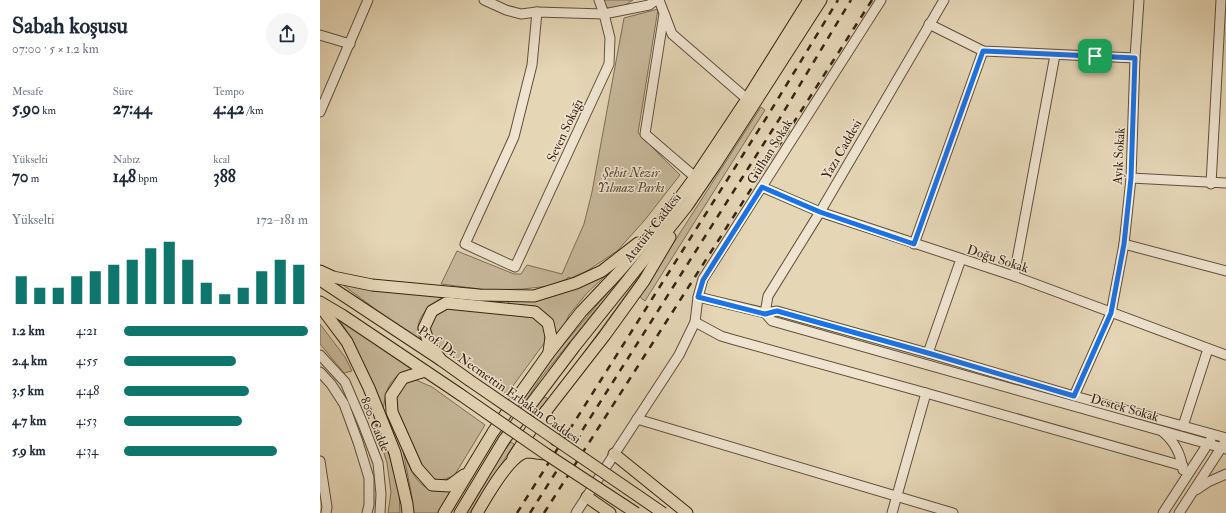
<!DOCTYPE html>
<html lang="tr">
<meta charset="utf-8">
<style>
:root{--surface:#fff;--page:#f6f6f7;--text:#1f2937;--muted:#747a83;--accent:#0f766e}
body{margin:0;font-family:"IM FELL Double Pica",serif;background:var(--page);color:var(--text);height:100vh;display:flex;flex-direction:column;font-size:15px;white-space:nowrap}
*{box-sizing:border-box;margin:0}
p{font-size:13px;color:var(--muted)}
.icon{flex:none;width:22px;height:22px;fill:none;stroke:currentColor;stroke-width:2;stroke-linecap:round;stroke-linejoin:round}
.map{position:relative;flex:1;overflow:hidden}
.panel{display:flex;flex-direction:column;background:var(--surface);width:320px}
.panel>*{flex:none}
.pin{position:absolute;display:grid;place-items:center;width:34px;height:34px;color:#fff;margin:-17px;border-radius:8px;box-shadow:0 2px 6px #0006}
.round{display:grid;place-items:center;flex:none;width:42px;height:42px;border-radius:21px;background:var(--page)}
.headline{display:flex;align-items:center;justify-content:space-between;height:68px;padding:0 12px}
h1{font-size:22px;font-weight:800;line-height:30px}
.metrics{display:grid;grid-template-columns:repeat(3,1fr);gap:6px;height:68px;padding:4px 12px}
.metrics div{display:grid;align-content:center}
.metrics b{font-size:17px;font-weight:800}
.metrics small{font-size:11px;font-weight:400}
.metrics p{font-size:11px}
.chart{height:112px;padding:8px 12px}
.chart p{display:flex;justify-content:space-between}
.chart svg{width:100%;height:72px;margin-top:4px;stroke:var(--accent);stroke-width:6}
ul{padding:0 12px;list-style:none;font-size:13px}
li{display:grid;grid-template-columns:64px 48px 1fr;align-items:center;height:30px}
li i{height:10px;border-radius:5px;background:var(--accent)}
main{display:flex;flex:1;min-height:0}
.map>svg:first-child{display:block}
.green{fill:#c7b89a;stroke:#7f6e56}
.lines{fill:none;stroke-linecap:round;stroke-linejoin:round}
.minor-casing{stroke:#62503a;stroke-width:11}
.major-casing{stroke:#372311;stroke-width:13}
.minor{stroke:#eee4d0;stroke-width:9}
.major{stroke:#e5d6b6;stroke-width:11}
.rail{stroke:#372311;stroke-width:2.5;stroke-dasharray:7 7;stroke-linecap:butt}
.major-bridge-casing{stroke:#372311;stroke-width:13;stroke-linecap:butt}
.major-bridge{stroke:#e5d6b6;stroke-width:11}
.route-casing{stroke:#fff;stroke-width:8}
.route{stroke:#1a73e8;stroke-width:5}
.labels{text-anchor:middle;stroke-width:3;stroke-linejoin:round;paint-order:stroke}
.street-label{font-size:13px;fill:#372311;stroke:#eee4d0}
.park-label{font-size:13px;font-style:italic;fill:#5b4833;stroke:#eee4d0}
</style>
<main>
<section class="panel">
<div class="headline"><div><h1>Sabah koşusu</h1><p>07:00 · 5 × 1.2 km</p></div><a class="round"><svg class="icon" aria-label="share" viewBox="0 0 24 24"><path d="M12 15V3M7 8l5-5 5 5M5 13v7h14v-7"/></svg></a></div>
<div class="metrics">
<div><p>Mesafe</p><b>5.90<small> km</small></b></div>
<div><p>Süre</p><b>27:44</b></div>
<div><p>Tempo</p><b>4:42<small> /km</small></b></div>
</div>
<div class="metrics">
<div><p>Yükselti</p><b>70<small> m</small></b></div>
<div><p>Nabız</p><b>148<small> bpm</small></b></div>
<div><p>kcal</p><b>388</b></div>
</div>
<div class="chart"><p><span>Yükselti</span>172–181 m</p>
<svg viewBox="0 0 160 44" preserveAspectRatio="none"><path d="M5 44V27M15 44V34M25 44V34M35 44V27M45 44V24M55 44V20M65 44V17M75 44V10M85 44V6M95 44V17M105 44V31M115 44V38M125 44V34M135 44V24M145 44V17M155 44V20"/></svg>
</div>
<ul>
<li><b>1.2 km</b>4:21<i style="width:100%"></i></li>
<li><b>2.4 km</b>4:55<i style="width:61%"></i></li>
<li><b>3.5 km</b>4:48<i style="width:68%"></i></li>
<li><b>4.7 km</b>4:53<i style="width:64%"></i></li>
<li><b>5.9 km</b>4:34<i style="width:83%"></i></li>
</ul>
</section>
<div class="map">
<svg width="906" height="513" viewBox="0 0 906 513">
<rect width="100%" height="100%" fill="#e5d6b6"/>
<filter id="stains"><feTurbulence type="fractalNoise" baseFrequency=".005" numOctaves="4"/><feColorMatrix values="0 0 0 0 .2 0 0 0 0 .09 0 0 0 0 .02 0 0 0 .5 -.17"/></filter>
<radialGradient id="worn" r=".72"><stop offset=".6" stop-color="#630" stop-opacity="0"/><stop offset="1" stop-color="#630" stop-opacity=".3"/></radialGradient>
<g class="green">
<path d="M280,0H313L297,10L288,8Z"/>
<path d="M338,9L318,133L360,175L324,221L297,251L267,271L251,278L248,277L247,279L229,286L203,289L168,290L121,284L137,251L194,274H201L207,265L242,274L264,224L272,192L304,18Z"/>
<path d="M441,107L445,110L325,301L321,298L320,295Z"/>
<path d="M370,195L300,282L272,314L221,378L203,405L200,403L233,357Z"/>
<path d="M294,268L267,293L249,315L243,328L233,339L225,313L215,306L188,304L189,300Z"/>
<path d="M324,270L325,272L218,417L211,413L224,397L227,398L228,402Z"/>
<path d="M19,282L124,297C111,304 97,315 98,331C98,335 101,340 102,344Z"/>
<path d="M125,308L215,317C224,327 226,329 225,342L187,394L111,342L107,329L113,315Z"/>
<path d="M19,319L93,370C69,375 66,389 63,411L34,343Z"/>
<path d="M0,324L25,357L32,371L24,373L0,344Z"/>
<path d="M96,380L112,387L165,425L134,476L122,480L114,479L98,463L74,405L75,393L83,384Z"/>
<path d="M54,420L67,448L79,488L80,513H68L71,492L67,463Z"/>
<path d="M191,442L194,444L193,446L150,513H145L179,458Z"/>
<path d="M83,451C93,476 101,498 134,488L119,513H92V497Z"/>
</g>
<g class="lines">
<g class="minor-casing">
<g id="minor">
<path d="M164,0L186,10L201,14L217,12L284,14L329,5L336,0"/>
<path d="M339,0L352,34L427,99"/>
<path d="M217,12L212,65L194,137L145,244L195,267L289,64L290,38L284,14L279,0"/>
<path d="M344,14L325,134L375,177"/>
<path d="M609,24L663,51L815,58"/>
<path d="M0,35L30,44"/>
<path d="M0,112L48,0"/>
<path d="M811,178L906,183"/>
<path d="M891,184L901,0"/>
<path d="M442,187L500,212L694,276L906,355"/>
<path d="M594,244L663,51"/>
<path d="M804,244L906,271"/>
<path d="M694,276L735,55"/>
<path d="M378,297L445,313L457,311L608,353L754,396L906,438"/>
<path d="M445,313L452,321L906,449"/>
<path d="M445,313L448,296L500,212L624,0"/>
<path d="M375,322L401,336L411,339L606,393L863,466"/>
<path d="M608,353L641,259"/>
<path d="M0,355L25,382L43,424L58,463L61,494L60,513"/>
<path d="M0,372L11,384L24,404L38,442L49,478V505L47,513"/>
<path d="M754,396L791,313L804,244L811,178L815,58L819,0"/>
<path d="M317,419L633,513"/>
<path d="M863,426L888,349"/>
<path d="M843,432C855,442 861,454 863,470"/>
<path d="M0,461L7,507L6,513"/>
<path d="M876,490L888,482L906,474"/>
<path d="M256,513L359,355L375,322L378,297L383,279L561,0"/>
<path d="M572,513L606,393"/>
<path d="M843,513L891,439"/>
<path d="M859,513L905,442"/>
</g>
</g>
<g class="major-casing">
<g id="major">
<path d="M0,271L13,277L52,285L159,295L214,296L256,283L282,271L318,243"/>
<path d="M0,280L121,360L149,380"/>
<path d="M0,302L22,315L141,395"/>
<path d="M0,306L27,342L49,388L75,453L87,504L88,513"/>
<path d="M121,360L108,341L104,328L112,311L126,303L215,312L228,323L231,337L229,352"/>
<path d="M105,371L83,378L71,396L72,412L97,468L112,485L129,486L144,475"/>
<path d="M236,440C231,431 226,422 226,411L285,335L324,281L350,237"/>
<path d="M294,454L367,513"/>
<path d="M193,458L214,425L226,411"/>
<path d="M267,497L290,513"/>
<path d="M124,513L173,432L229,353L261,312L297,274L339,226L375,177L427,99L489,0"/>
<path d="M140,513L184,440L255,346L367,206L395,165L501,0"/>
<path d="M157,513C166,498 190,453 208,452C214,452 220,454 226,454"/>
</g>
</g>
<use href="#minor" class="minor"/>
<use href="#major" class="major"/>
<g class="rail">
<path d="M197,513L450,112L518,0"/>
<path d="M210,513L460,118L531,0"/>
<path d="M224,513L552,0"/>
</g>
<g class="major-bridge-casing">
<g id="major-bridge">
<path d="M149,380L343,513"/>
<path d="M141,395L226,454L316,513"/>
</g>
</g>
<use href="#major-bridge" class="major-bridge"/>
</g>
<g class="lines">
<g class="route-casing">
<path id="route" d="M663,51L815,58L811,178L804,244L791,313L754,396L608,353L457,311L445,314L378,297L383,280L442,187L500,212L594,244Z"/>
</g>
<use href="#route" class="route"/>
</g>
<g class="labels">
<g class="street-label">
<text transform="translate(244 130) rotate(-65)" y="5">Seven Sokağı</text>
<text transform="translate(521 149) rotate(-60)" y="5">Yazı Caddesi</text>
<text transform="translate(449 151) rotate(-58)" y="5">Gülhan Sokak</text>
<text transform="translate(798 156) rotate(-87)" y="5">Ayık Sokak</text>
<text transform="translate(332 227) rotate(-52)" y="5">Atatürk Caddesi</text>
<text transform="translate(678 258) rotate(18)" y="5">Doğu Sokak</text>
<text transform="translate(180 384) rotate(35)" y="5">Prof. Dr. Necmettin Erbakan Caddesi</text>
<text transform="translate(805 407) rotate(16)" y="5">Destek Sokak</text>
<text transform="translate(56 424) rotate(68)" y="5">800. Cadde</text>
</g>
<g class="park-label">
<text x="311" y="177">Şehit Nezir<tspan x="311" dy="15">Yılmaz Parkı</tspan></text>
</g>
</g>
<rect width="100%" height="100%" filter="url(#stains)"/>
<rect width="100%" height="100%" fill="url(#worn)"/>
</svg>
<div class="pin" style="left:775px;top:56px;background:#1e9e55"><svg class="icon" aria-label="arrive" viewBox="0 0 24 24"><path d="M6 21V4h12l-3 4 3 4H6"/></svg></div>
</div>
</main>
